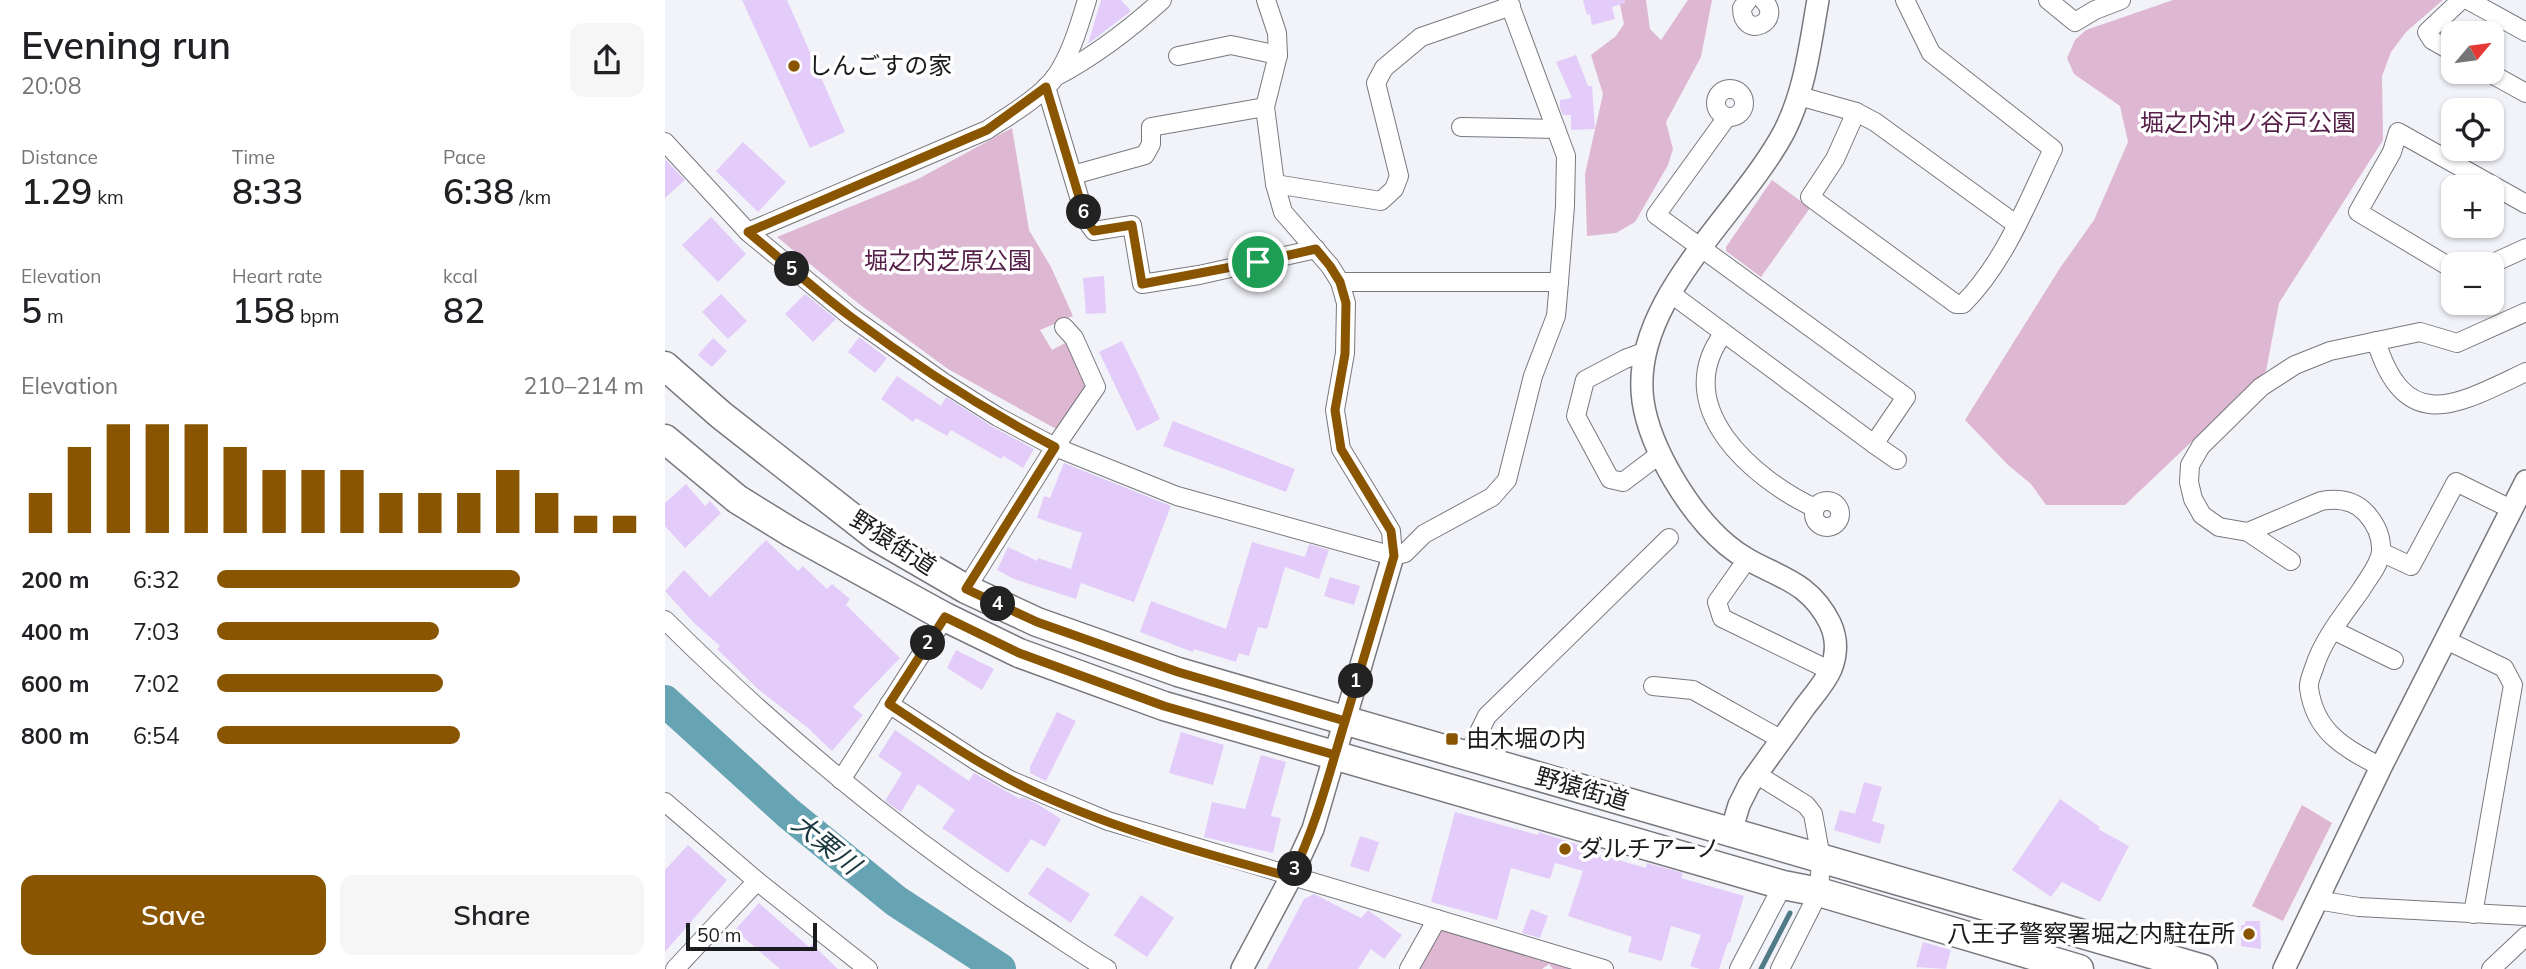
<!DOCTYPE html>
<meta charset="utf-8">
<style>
:root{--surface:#fff;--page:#f6f6f6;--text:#202124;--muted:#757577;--accent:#895500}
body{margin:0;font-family:Mulish,"Noto Sans JP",sans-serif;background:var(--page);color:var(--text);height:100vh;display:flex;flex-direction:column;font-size:26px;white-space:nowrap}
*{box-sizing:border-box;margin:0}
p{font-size:23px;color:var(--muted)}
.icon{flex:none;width:38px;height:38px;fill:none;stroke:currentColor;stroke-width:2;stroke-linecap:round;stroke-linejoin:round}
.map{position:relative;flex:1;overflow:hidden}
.side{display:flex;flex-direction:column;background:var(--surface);width:665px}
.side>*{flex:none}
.needle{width:46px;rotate:61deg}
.controls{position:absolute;left:1776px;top:21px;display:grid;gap:14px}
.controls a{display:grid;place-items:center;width:63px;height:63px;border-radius:14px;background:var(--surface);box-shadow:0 2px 5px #0004;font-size:35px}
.scale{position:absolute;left:21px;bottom:18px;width:131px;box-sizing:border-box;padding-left:7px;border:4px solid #1a1b1d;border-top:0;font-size:19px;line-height:24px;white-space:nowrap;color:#1a1b1d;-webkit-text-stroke:5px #fff;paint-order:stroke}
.pin{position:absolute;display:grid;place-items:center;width:60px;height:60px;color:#fff;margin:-30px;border:4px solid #fff;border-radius:50%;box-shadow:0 2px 7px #0007}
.km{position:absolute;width:35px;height:35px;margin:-18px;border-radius:50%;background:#222;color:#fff;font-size:19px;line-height:35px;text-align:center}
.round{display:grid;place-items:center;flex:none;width:74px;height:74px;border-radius:14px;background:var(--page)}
.summary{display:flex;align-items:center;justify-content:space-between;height:119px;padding:0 21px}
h1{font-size:38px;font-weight:600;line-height:52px}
.metrics{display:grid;grid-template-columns:repeat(3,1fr);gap:10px;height:119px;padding:7px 21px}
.metrics div{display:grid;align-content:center}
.metrics b{font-size:35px;font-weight:600}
.metrics small{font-size:19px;font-weight:400}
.metrics p{font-size:19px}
.chart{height:196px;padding:14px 21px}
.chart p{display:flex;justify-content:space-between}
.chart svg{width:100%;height:126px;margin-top:7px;stroke:var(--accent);stroke-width:6}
.cta{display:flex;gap:14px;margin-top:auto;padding:14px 21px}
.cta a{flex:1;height:80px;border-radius:14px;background:var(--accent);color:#fff;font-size:28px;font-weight:600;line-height:80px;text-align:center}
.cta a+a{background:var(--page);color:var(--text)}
ul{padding:0 21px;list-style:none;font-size:23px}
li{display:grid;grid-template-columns:112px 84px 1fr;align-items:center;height:52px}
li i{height:18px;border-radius:9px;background:var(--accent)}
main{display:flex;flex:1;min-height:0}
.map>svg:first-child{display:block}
.green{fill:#deb7d2}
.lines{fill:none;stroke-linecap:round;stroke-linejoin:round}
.stream{stroke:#507b86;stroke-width:5}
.river{stroke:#67a4b3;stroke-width:32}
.building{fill:#e3ccfa}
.minor-casing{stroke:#78797e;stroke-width:20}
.tertiary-casing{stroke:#78797e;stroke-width:24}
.primary-casing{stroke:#78797e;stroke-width:31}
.minor{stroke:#fff;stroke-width:18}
.tertiary{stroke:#fff;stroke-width:21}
.primary{stroke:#fff;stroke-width:28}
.route-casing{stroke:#fff;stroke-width:14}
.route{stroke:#895500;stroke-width:9}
.poi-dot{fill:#895500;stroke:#fff;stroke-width:2.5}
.labels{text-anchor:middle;stroke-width:7;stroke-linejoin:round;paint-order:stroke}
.poi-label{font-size:24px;fill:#1a1b1d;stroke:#fff;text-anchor:start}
.park-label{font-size:24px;fill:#562049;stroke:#fff}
.street-label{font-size:24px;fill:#1a1b1d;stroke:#fff}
.water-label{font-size:26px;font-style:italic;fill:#18373e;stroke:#fff}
</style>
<main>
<section class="side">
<div class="summary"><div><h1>Evening run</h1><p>20:08</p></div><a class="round"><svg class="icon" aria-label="share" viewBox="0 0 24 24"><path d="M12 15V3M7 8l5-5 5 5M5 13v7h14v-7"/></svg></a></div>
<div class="metrics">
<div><p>Distance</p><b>1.29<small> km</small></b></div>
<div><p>Time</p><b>8:33</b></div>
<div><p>Pace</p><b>6:38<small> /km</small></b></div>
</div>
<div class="metrics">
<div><p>Elevation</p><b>5<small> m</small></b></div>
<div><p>Heart rate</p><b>158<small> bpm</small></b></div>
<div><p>kcal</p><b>82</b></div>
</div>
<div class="chart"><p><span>Elevation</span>210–214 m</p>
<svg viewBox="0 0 160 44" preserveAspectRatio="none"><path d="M5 44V30M15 44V14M25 44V6M35 44V6M45 44V6M55 44V14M65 44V22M75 44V22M85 44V22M95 44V30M105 44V30M115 44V30M125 44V22M135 44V30M145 44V38M155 44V38"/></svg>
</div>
<ul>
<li><b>200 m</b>6:32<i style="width:71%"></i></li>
<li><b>400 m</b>7:03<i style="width:52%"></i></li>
<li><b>600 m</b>7:02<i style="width:53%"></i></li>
<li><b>800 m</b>6:54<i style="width:57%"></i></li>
</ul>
<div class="cta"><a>Save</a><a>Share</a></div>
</section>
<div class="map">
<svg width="1861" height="969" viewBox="0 0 1861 969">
<rect width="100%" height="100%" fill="#f2f3f8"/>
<g class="green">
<path d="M954,0H981L985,29L996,40L1023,0H1047L1036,57L1001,122L1008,149L1003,165L970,222L951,233L922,236L920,174L938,94L926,55L951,36L959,24Z"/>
<path d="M1508,0H1778L1741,32L1726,52L1717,76L1718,140L1614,303L1601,371L1460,505H1381L1366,484L1343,465L1300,420L1395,268L1429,220L1463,142L1455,106L1409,74L1402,58L1410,40L1421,30Z"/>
<path d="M347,128L364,230L386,267L408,316L375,330L387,350L402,342L422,386L393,430L283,369L194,304L112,237L253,179Z"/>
<path d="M1107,180L1145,208L1096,277L1061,251V247Z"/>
<path d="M1637,805L1667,823L1618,921L1587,906Z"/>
<path d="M777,927L905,969H888L884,964L877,969H755Z"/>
</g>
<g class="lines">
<path class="stream" d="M1096,969L1125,913"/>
<path class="river" d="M0,701L123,813L231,901L335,969"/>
</g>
<g class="building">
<path d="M77,0H122L180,132L145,148Z"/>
<path d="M436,0H456L466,11L423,44Z"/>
<path d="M918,0H960V3L947,7L950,19L927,25L925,14L922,15Z"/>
<path d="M911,55L923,86H927L930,129L906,130V115H898L895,108V100L907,98L891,62Z"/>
<path d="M78,142L121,182L93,212L51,171Z"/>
<path d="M0,159L20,180L0,198Z"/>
<path d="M46,217L81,254L53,282L17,245Z"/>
<path d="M439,276L441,313L421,314L418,278Z"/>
<path d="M56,294L82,321L63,339L37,312Z"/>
<path d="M140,294L171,319L148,342L120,314Z"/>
<path d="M194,337L222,358L210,373L183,352Z"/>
<path d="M48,338L62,351L47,367L33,355Z"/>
<path d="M457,341L495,419L472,431L434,352Z"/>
<path d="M232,376L276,406L281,397L328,427L369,449L358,468L338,456L336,459L286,430L282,436L251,418L248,422L216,399Z"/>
<path d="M508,421L630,469L621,492L498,446Z"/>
<path d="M399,463L506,506L469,602L416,583L411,599L349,579L332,570L343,547L372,561L373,558L406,569L417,533L372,518L379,496L385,498Z"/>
<path d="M21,484L40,506L45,501L56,513L20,548L0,526V503Z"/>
<path d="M101,540L133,571L138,566L162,589L167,584L185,599L181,605L235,658L188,707L198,715L167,751L143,728L94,690L52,649L55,646L28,622L0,591L19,570L45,597Z"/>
<path d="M587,542L640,557L644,544L664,550L654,579L620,567L602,629L593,627L584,656L574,653L571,662L529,649L528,652L475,632L486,601L561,629Z"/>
<path d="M665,577L695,586L689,605L659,596Z"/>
<path d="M291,650L329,669L317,690L282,668Z"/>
<path d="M392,712L411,721L381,781L365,773V767Z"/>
<path d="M230,730L304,781L309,773L355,799L357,797L371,803L396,819L380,847L366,839L343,873L277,828L290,810L253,784L236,812L231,809L220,801L237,773L213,756Z"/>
<path d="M516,732L559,745L548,785L504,773Z"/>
<path d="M596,755L621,762L606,816L616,818L608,853L539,837L547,802L580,809Z"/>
<path d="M1199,782L1217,787L1207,821L1220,825L1215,844L1169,830L1175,810L1190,814Z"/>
<path d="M1395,799L1435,827L1433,829L1464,846L1435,902L1397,882L1386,897L1347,870Z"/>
<path d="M790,812L873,835L874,832L917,846L916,849L981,868L982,863L1018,873L1016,878L1079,896L1065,943L1063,942L1054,969H1035L1025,966L1036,935L1006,926L997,961L963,952L967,937L903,916L918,871L890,863L885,879L846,868L832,920L766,902Z"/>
<path d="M695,836L714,842L704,872L685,866Z"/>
<path d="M23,845L62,880L0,952V870Z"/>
<path d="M382,867L425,894L406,923L363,894Z"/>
<path d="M649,894L696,918L703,910L737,935L719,959L706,949L693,969H602L639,899Z"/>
<path d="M476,895L509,918L482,957L449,935Z"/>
<path d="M94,903L144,947L147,944L173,969H115L70,930Z"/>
<path d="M866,909L883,916L875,938L857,933Z"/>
<path d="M1580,921H1595L1596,949L1576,946V925H1580Z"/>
<path d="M1258,942L1286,950L1281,969L1251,967Z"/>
</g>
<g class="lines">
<g class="minor-casing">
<g id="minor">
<path d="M601,0L612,33L613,55L600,107L610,184L618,212L665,266L675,282L681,303L680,353L670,410L676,449L726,531L728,556"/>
<path d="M1083,0L1077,8C1077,41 1120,22 1098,0"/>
<path d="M1383,0L1410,22L1430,10L1456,0"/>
<path d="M1803,0L1861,32"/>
<path d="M1788,52L1767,40L1762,32L1796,0"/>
<path d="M513,56L566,45L613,55"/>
<path d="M1823,72L1861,93"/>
<path d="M390,77C430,56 464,30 497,0"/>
<path d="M381,87L421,220L429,231L467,225L477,284L534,275L651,249"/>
<circle cx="1065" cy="103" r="14"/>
<path d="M1134,96L1191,112L1170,159L1145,197L1291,304H1298C1340,262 1363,201 1388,149L1266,53L1240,0"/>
<path d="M1191,112L1210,122L1352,225"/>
<path d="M796,127L891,129"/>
<path d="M0,142L83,232L185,316L278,382L333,417L390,447L512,496L728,556L740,553L759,534L827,497L842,480L868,376L891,316L894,282"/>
<path d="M408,175L480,155L486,144V127L600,107"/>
<path d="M610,184L716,201L729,189L734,176L711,83L719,68L756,37L846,6"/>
<path d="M83,232L322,130C343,116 376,97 391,76C406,54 414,26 422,0"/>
<path d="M1826,264L1861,248"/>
<path d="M1788,269L1693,212L1727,152L1733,132L1861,204"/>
<path d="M675,282H894L900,206L901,156L843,0"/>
<path d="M1005,293L1209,444L1241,397L991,215L1062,117"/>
<path d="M1058,334C1004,407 1088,479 1150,508"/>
<path d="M1711,341C1741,437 1793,404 1861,372"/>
<path d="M979,352L960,359L920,380L911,416L945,479L958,482L995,454"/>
<path d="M1209,444L1232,460"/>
<circle cx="1162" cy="514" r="13"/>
<path d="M1583,532L1626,561"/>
<path d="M1716,552L1746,566L1791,482L1846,509"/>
<path d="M1083,558L1052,602L1057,618L1166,671"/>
<path d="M301,589L390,447L431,387L409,338L399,327"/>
<path d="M0,620C114,733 236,835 371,923C394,938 418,955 442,969"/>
<path d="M1668,630L1729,660"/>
<path d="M1781,640L1839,668L1848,685L1808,914"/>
<path d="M988,686L1028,690L1117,740"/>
<path d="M224,704L313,762L345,780L443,821L939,969"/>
<path d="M802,756L822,716L1004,538"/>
<path d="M1716,767C1680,748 1650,733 1644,688C1643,682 1647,674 1649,668C1658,639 1679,614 1696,590C1703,578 1714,566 1716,552C1717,537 1710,523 1701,513C1689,500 1673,498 1656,501L1583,532L1554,527L1537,515L1528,499L1524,482L1525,465L1536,446L1596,387L1630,365L1665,351L1755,332L1792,343L1861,312"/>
<path d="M1091,774L1141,805L1148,814L1156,858L1154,892L1115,969"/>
<path d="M176,780L280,617"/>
<path d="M0,802L92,881L203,969"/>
<path d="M1652,900L1694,907L1861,916"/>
<path d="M10,969L92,881"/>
<path d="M744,969L772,919"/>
<path d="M1074,969L1118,885"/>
<path d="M1826,969L1861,936"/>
</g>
</g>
<g class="tertiary-casing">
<g id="tertiary">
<path d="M1066,832L1074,805L1084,785C1102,759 1121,734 1139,708C1148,696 1160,683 1166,669C1172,654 1172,638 1165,623C1140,573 1100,577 1062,545C1025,514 985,449 978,401C964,301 1074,216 1119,132C1140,91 1145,45 1153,0"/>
<path d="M577,969L626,877L648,829L728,556"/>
<path d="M1619,969L1716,767L1861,481"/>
</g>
</g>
<g class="primary-casing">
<g id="primary">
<path d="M0,366L56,415L213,538L301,589L372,622L513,672L1538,969"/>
<path d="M0,439L72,499L127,533L280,617L354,653L499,706L1118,885L1154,892L1414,969"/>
</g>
</g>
<use href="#minor" class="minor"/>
<use href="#tertiary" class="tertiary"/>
<use href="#primary" class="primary"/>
</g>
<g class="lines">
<g class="route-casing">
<path id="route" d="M593,262L651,249L665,266L675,282L681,303L680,354L670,410L676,449L726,531L729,556L670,755L499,706L354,653L280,617L224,704C272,736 319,768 372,793C452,830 541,854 626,877C651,827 664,774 680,721L513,672L372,622L301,589L390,447C318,409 251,366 186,317C150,290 117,260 83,232L322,130L381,87L421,220L429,231L467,225L477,284L593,262"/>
</g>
<use href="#route" class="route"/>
</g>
<g class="poi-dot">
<circle cx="129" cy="66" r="7"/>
<rect x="780" y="732" width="14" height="14" rx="3.5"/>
<circle cx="900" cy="849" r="7"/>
<circle cx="1584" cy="934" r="7"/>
</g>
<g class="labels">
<g class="poi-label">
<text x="143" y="74">しんごすの家</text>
<text x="801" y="747">由木堀の内</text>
<text x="914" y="857">ダルチアーノ</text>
<text x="1570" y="942" text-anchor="end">八王子警察署堀之内駐在所</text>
</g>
<g class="park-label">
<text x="1583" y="131">堀之内沖ノ谷戸公園</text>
<text x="283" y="269">堀之内芝原公園</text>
</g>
<g class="street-label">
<text transform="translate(228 543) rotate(33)" y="8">野猿街道</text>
<text transform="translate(917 789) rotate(16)" y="8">野猿街道</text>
</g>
<g class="water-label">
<text transform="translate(161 844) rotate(39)" y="9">大栗川</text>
</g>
</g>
</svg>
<div class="controls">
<a><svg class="needle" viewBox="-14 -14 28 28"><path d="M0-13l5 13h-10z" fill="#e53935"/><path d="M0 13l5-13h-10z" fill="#757577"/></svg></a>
<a><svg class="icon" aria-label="locate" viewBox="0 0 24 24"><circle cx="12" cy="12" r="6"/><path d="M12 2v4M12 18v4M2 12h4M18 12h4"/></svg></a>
<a>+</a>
<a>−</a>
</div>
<div class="scale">50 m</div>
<div class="pin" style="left:593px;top:262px;background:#1e9e55"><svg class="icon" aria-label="arrive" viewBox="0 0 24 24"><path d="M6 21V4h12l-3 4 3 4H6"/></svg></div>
<b class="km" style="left:691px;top:681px">1</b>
<b class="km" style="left:263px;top:643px">2</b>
<b class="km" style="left:630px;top:869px">3</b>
<b class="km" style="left:333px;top:604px">4</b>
<b class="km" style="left:127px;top:269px">5</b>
<b class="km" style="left:419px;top:212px">6</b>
</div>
</main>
